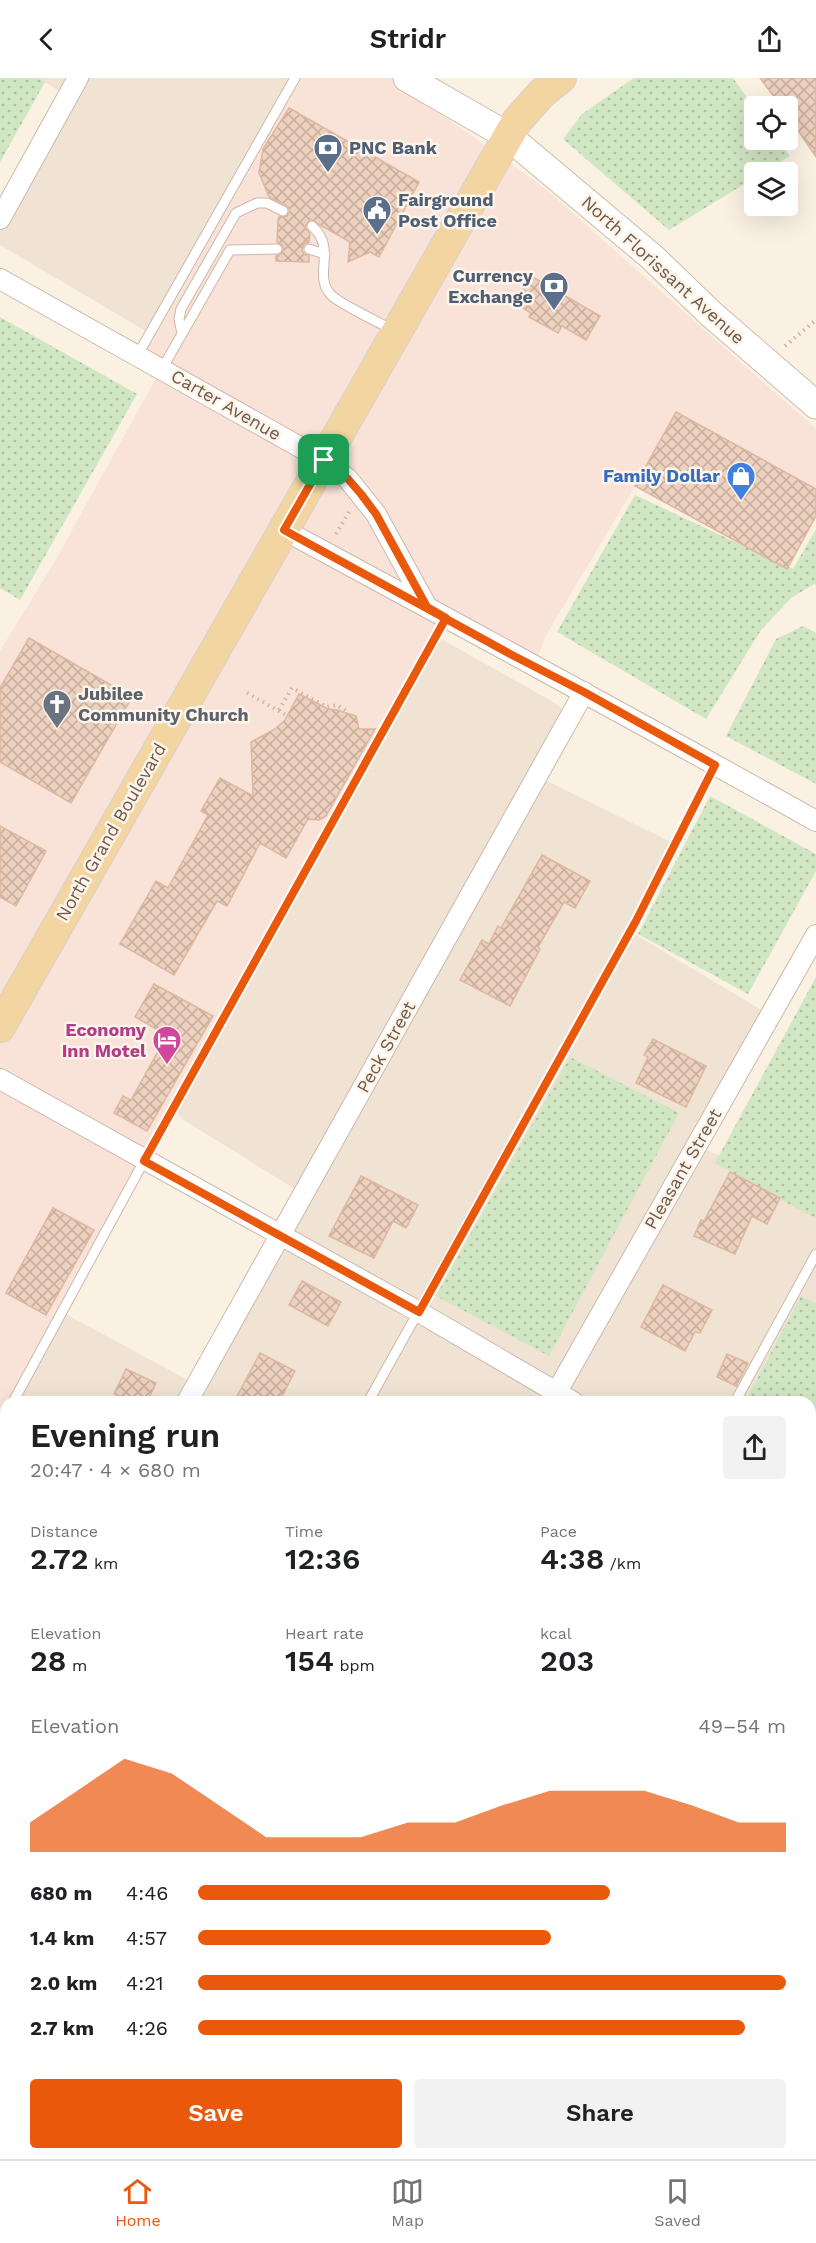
<!DOCTYPE html>
<meta charset="utf-8">
<style>
:root{--surface:#fff;--page:#f2f2f2;--text:#202124;--muted:#757577;--line:#e0e0e0;--accent:#ea580c}
body{margin:0;font-family:"Work Sans",sans-serif;background:var(--page);color:var(--text);height:100vh;display:flex;flex-direction:column;font-size:22px;white-space:nowrap}
*{box-sizing:border-box;margin:0}
p{font-size:20px;color:var(--muted)}
.icon{flex:none;width:33px;height:33px;fill:none;stroke:currentColor;stroke-width:2;stroke-linecap:round;stroke-linejoin:round}
.map{position:relative;flex:1;overflow:hidden}
.details{position:absolute;left:0px;top:1318px;width:816px;height:764px;display:flex;flex-direction:column;background:var(--surface);border-radius:18px 18px 0 0;box-shadow:0 6px 24px #0002}
.details>*{flex:none}
.buttons{position:absolute;left:744px;top:18px;display:grid;gap:12px}
.buttons a{display:grid;place-items:center;width:54px;height:54px;border-radius:6px;background:var(--surface);box-shadow:0 6px 24px #0002;font-size:30px}
.pin{position:absolute;display:grid;place-items:center;width:51px;height:51px;color:#fff;margin:-26px;border-radius:12px;box-shadow:0 3px 9px #0006}
.round{display:grid;place-items:center;flex:none;width:63px;height:63px;border-radius:6px;background:var(--page)}
.head{display:flex;align-items:center;justify-content:space-between;height:102px;padding:0 30px}
h1{font-size:33px;font-weight:600;line-height:45px}
.figures{display:grid;grid-template-columns:repeat(3,1fr);gap:9px;height:102px;padding:6px 30px}
.figures div{display:grid;align-content:center}
.figures b{font-size:30px;font-weight:600}
.figures small{font-size:16px;font-weight:400}
.figures p{font-size:16px}
.chart{height:168px;padding:12px 30px}
.chart p{display:flex;justify-content:space-between}
.chart svg{width:100%;height:108px;margin-top:6px;fill:var(--accent);opacity:.7}
.cta{display:flex;gap:12px;margin-top:auto;padding:12px 30px}
.cta a{flex:1;height:69px;border-radius:6px;background:var(--accent);color:#fff;font-size:24px;font-weight:600;line-height:69px;text-align:center}
.cta a+a{background:var(--page);color:var(--text)}
ul{padding:0 30px;list-style:none;font-size:20px}
li{display:grid;grid-template-columns:96px 72px 1fr;align-items:center;height:45px}
li i{height:15px;border-radius:8px;background:var(--accent)}
header{display:flex;justify-content:space-between;align-items:center;height:78px;padding:0 30px;background:var(--surface);font-size:27px;font-weight:600}
.tab-bar{display:flex;justify-content:space-around;align-items:center;height:84px;border-top:2px solid var(--line);background:var(--surface);font-size:16px;color:var(--muted)}
.tab-bar a{display:grid;justify-items:center;gap:3px}
.tab-bar .active{color:var(--accent)}
.map>svg:first-child{display:block}
.residential{fill:#f1e3d3}
.commercial{fill:#f9e2d8}
.green{fill:url(#green-dots)}
.building{fill:url(#building-cross-hatch);stroke:#deb79f;stroke-width:1.5}
.lines{fill:none;stroke-linecap:round;stroke-linejoin:round}
.lane-casing{stroke:#cab9ab;stroke-width:11}
.street-casing{stroke:#cab9ab;stroke-width:22}
.secondary-casing{stroke:#cfbbac;stroke-width:29}
.primary-casing{stroke:#d7d1cd;stroke-width:32}
.path{stroke:#d1b4a1;stroke-width:4;stroke-dasharray:1.5 4.5;stroke-linecap:butt}
.lane{stroke:#fff;stroke-width:9}
.street{stroke:#fff;stroke-width:20}
.secondary{stroke:#fff;stroke-width:27}
.primary{stroke:#f3d5a1;stroke-width:30}
.route-casing{stroke:#fff;stroke-width:12}
.route{stroke:#ea580c;stroke-width:8}
.labels{text-anchor:middle;stroke-width:5;stroke-linejoin:round;paint-order:stroke}
.service-label{font-size:18px;font-weight:bold;fill:#4e5e75;stroke:#fdf5e9;text-anchor:start}
.street-label{font-size:18px;fill:#70594c;stroke:#fdf5e9}
.shop-label{font-size:18px;font-weight:bold;fill:#366cbe;stroke:#fdf5e9;text-anchor:end}
.worship-label{font-size:18px;font-weight:bold;fill:#5b616d;stroke:#fdf5e9;text-anchor:start}
.hotel-label{font-size:18px;font-weight:bold;fill:#b23c85;stroke:#fdf5e9;text-anchor:end}
</style>
<header><svg class="icon" aria-label="back" viewBox="0 0 24 24"><path d="M15 5l-7 7 7 7"/></svg>Stridr<svg class="icon" aria-label="share" viewBox="0 0 24 24"><path d="M12 15V3M7 8l5-5 5 5M5 13v7h14v-7"/></svg></header>
<div class="map">
<svg width="816" height="2081" viewBox="0 0 816 2081">
<defs>
<pattern id="green-dots" width="8" height="8" patternUnits="userSpaceOnUse" patternTransform="scale(1.5)"><rect width="8" height="8" fill="#d1e6c3"/><path d="M2 2h.1M6 6h.1" fill="none" stroke="#aebda1" stroke-width="1.8" stroke-linecap="round"/></pattern>
<pattern id="building-cross-hatch" width="8" height="8" patternUnits="userSpaceOnUse" patternTransform="scale(1.5)"><rect width="8" height="8" fill="#edd0bd"/><path d="M0 0l8 8M0 8l8-8" fill="none" stroke="#c4ac9c"/></pattern>
</defs>
<rect width="100%" height="100%" fill="#faf1e3"/>
<g class="residential">
<path d="M38,0H295L149,255L0,167V141L68,18Z"/>
<path d="M436,558L555,625L571,638L537,698L675,766L631,854L770,937L696,1068L816,1116V2081H588L591,2076H810V1324H13L62,1234L197,1307L303,1116L182,1041L174,1030Z"/>
<path d="M6,1337V1570L0,1566V1347Z"/>
<path d="M6,1648V2076H484L481,2081H0V1659Z"/>
</g>
<path class="commercial" d="M295,0H390L542,108L816,351V438L635,408L545,559L534,589L446,540L9,1324H6V1331L0,1342V573L54,485L161,291L137,278Z"/>
<g class="green">
<path d="M0,0H38L45,4L0,84Z"/>
<path d="M634,0H733L754,29V62H778L790,78L763,94H754V100L669,152L563,61L582,36Z"/>
<path d="M0,239L137,316L20,522L0,510Z"/>
<path d="M635,417L793,491L816,451V507L814,506L791,520L761,552L706,641L557,554Z"/>
<path d="M803,548L816,555V706L726,658L776,561Z"/>
<path d="M710,718L816,776V793L748,916L638,856Z"/>
<path d="M816,899V1141L715,1085Z"/>
<path d="M570,979L679,1035L549,1278L436,1218Z"/>
<path d="M801,1218L816,1225V1427L810,1424V1324H745Z"/>
</g>
<g class="building">
<path d="M760,0H816V79L788,38V28H781Z"/>
<path d="M289,30L419,104L379,179L370,174L348,184L350,164L310,141L305,149L310,156L309,164L304,166L302,172L304,176L309,178V184L276,183V178L281,176L284,171L282,167L277,164L278,142L279,139L287,138L290,132L286,127L269,119L259,95L263,71Z"/>
<path d="M531,198L600,238L586,262L562,248L558,255L529,239L531,235L515,225Z"/>
<path d="M676,334L816,411V438L787,491L635,408Z"/>
<path d="M29,560L132,619L71,725L0,684V610Z"/>
<path d="M299,616L328,631L337,632L356,638L359,651H375L326,738L319,742L308,741L286,780L260,765L227,828L217,823L174,897L120,866L156,803L168,810L208,737L201,733L220,700L253,718L251,664L275,651L285,642Z"/>
<path d="M0,748L46,773L16,828L0,819Z"/>
<path d="M542,777L590,803L575,830L564,824L538,869L540,871L510,928L460,902L482,862L489,866L498,848L501,850Z"/>
<path d="M154,906L213,938L147,1053L114,1035L123,1018L131,1022L167,957L135,939Z"/>
<path d="M653,961L706,988L686,1029L636,1005L648,979L644,977Z"/>
<path d="M730,1094L780,1120L767,1146L752,1138L735,1176L694,1158L701,1142L704,1143Z"/>
<path d="M361,1098L418,1127L406,1150L393,1143L374,1180L329,1158Z"/>
<path d="M53,1130L94,1152L46,1237L6,1215Z"/>
<path d="M302,1203L341,1224L328,1248L289,1227Z"/>
<path d="M663,1207L712,1232L700,1255L695,1254L685,1273L641,1249Z"/>
<path d="M260,1275L295,1293L279,1324H234Z"/>
<path d="M727,1276L748,1285L736,1308L717,1299Z"/>
<path d="M126,1291L156,1305L147,1324H132L114,1316Z"/>
</g>
<g class="lines">
<g class="lane-casing">
<g id="lane">
<path d="M312,148C338,172 312,196 331,217C340,226 380,245 393,252"/>
<path d="M309,171L325,176"/>
<path d="M182,255L179,241L181,231L236,135L257,125H267L283,133"/>
<path d="M137,278L295,0"/>
<path d="M162,291L230,172L277,171"/>
<path d="M13,1324L144,1083L446,540"/>
<path d="M368,1324L636,843L715,687"/>
<path d="M735,1324L816,1176"/>
<path d="M0,1347L6,1337"/>
<path d="M0,1755L6,1758"/>
<path d="M579,2076L587,2081"/>
</g>
</g>
<g class="street-casing">
<g id="street">
<path d="M0,141L78,0"/>
<path d="M0,201L323,382L348,401L376,436L427,529"/>
<path d="M284,452C462,548 639,644 816,743"/>
<path d="M0,1001L419,1234L573,1324"/>
<path d="M187,1324L584,614"/>
<path d="M551,1324L816,857"/>
<path d="M810,1455L816,1459"/>
<path d="M810,1517L816,1506"/>
<path d="M0,1566L6,1570"/>
<path d="M0,1659L6,1648"/>
<path d="M810,1984L816,1973"/>
<path d="M248,2076L257,2081"/>
<path d="M128,2081L131,2076"/>
<path d="M496,2081L499,2076"/>
<path d="M756,2081L758,2076"/>
</g>
</g>
<g class="secondary-casing">
<path id="secondary" d="M407,0L508,58L652,179L710,235L816,327"/>
</g>
<g class="primary-casing">
<path id="primary" d="M0,949L517,43L542,15L561,0"/>
</g>
<g class="path">
<path d="M785,268L816,242"/>
<path d="M336,456L349,434"/>
<path d="M247,615L286,637"/>
<path d="M279,632L292,610L327,629L337,627L348,634"/>
</g>
<use href="#lane" class="lane"/>
<use href="#street" class="street"/>
<use href="#secondary" class="secondary"/>
<use href="#primary" class="primary"/>
</g>
<g class="lines">
<g class="route-casing">
<path id="route" d="M324,382L348,401L361,416L376,436L427,529L446,540L144,1083L419,1234L636,843L715,687L584,614L512,577L284,452L324,382"/>
</g>
<use href="#route" class="route"/>
</g>
<defs>
<g id="bank-pin" transform="scale(1.5)"><path d="M0 17L-7.5 6A9.5 9.5 0 1 1 7.5 6Z" fill="#5c6f8a" stroke="#fdf5e9"/><path d="M-6-4H6V4H-6ZM0-2.3a2.3 2.3 0 1 0 0 4.6a2.3 2.3 0 1 0 0-4.6Z" fill="#fff"/></g>
<g id="civic-pin" transform="scale(1.5)"><path d="M0 17L-7.5 6A9.5 9.5 0 1 1 7.5 6Z" fill="#5c6f8a" stroke="#fdf5e9"/><path d="M-.6-6.5H3V-4.5H.6V-3L4-1V1h2V6H-6V1h2V-1L-.6-3ZM-1.2 2.5V6h2.4V2.5Z" fill="#fff"/></g>
<g id="shop-pin" transform="scale(1.5)"><path d="M0 17L-7.5 6A9.5 9.5 0 1 1 7.5 6Z" fill="#3f7fe0" stroke="#fdf5e9"/><path d="M-5-2.5h2.3a2.7 3.5 0 0 1 5.4 0H5L5.5 6h-11ZM-1.5-2.5h3a1.5 2.3 0 0 0-3 0Z" fill="#fff"/></g>
<g id="church-pin" transform="scale(1.5)"><path d="M0 17L-7.5 6A9.5 9.5 0 1 1 7.5 6Z" fill="#6b7280" stroke="#fdf5e9"/><path d="M-1.2-6h2.4v3.5h3.3v2.4h-3.3V6h-2.4V-.1h-3.3v-2.4h3.3Z" fill="#fff"/></g>
<g id="hotel-pin" transform="scale(1.5)"><path d="M0 17L-7.5 6A9.5 9.5 0 1 1 7.5 6Z" fill="#d1479c" stroke="#fdf5e9"/><path d="M-6-4.5h1.5V1H6V5H4.5V3h-9V5H-6ZM-4 0a1.8 1.8 0 1 1 3.6 0ZM.5 0V-2.5h3Q6-2.5 6 0Z" fill="#fff"/></g>
</defs>
<g fill-rule="evenodd">
<use href="#bank-pin" x="328" y="70"/>
<use href="#civic-pin" x="377" y="132"/>
<use href="#bank-pin" x="554" y="208"/>
<use href="#shop-pin" x="741" y="398"/>
<use href="#church-pin" x="57" y="626"/>
<use href="#hotel-pin" x="167" y="962"/>
</g>
<g class="labels">
<g class="service-label">
<text x="349" y="76">PNC Bank</text>
<text x="398" y="128">Fairground<tspan x="398" dy="21">Post Office</tspan></text>
<text x="533" y="204" text-anchor="end">Currency<tspan x="533" dy="21">Exchange</tspan></text>
</g>
<g class="street-label">
<text transform="translate(663 192) rotate(42)" y="6">North Florissant Avenue</text>
<text transform="translate(226 327) rotate(30)" y="6">Carter Avenue</text>
<text transform="translate(111 754) rotate(-60)" y="6">North Grand Boulevard</text>
<text transform="translate(386 969) rotate(-61)" y="6">Peck Street</text>
<text transform="translate(683 1091) rotate(-60)" y="6">Pleasant Street</text>
</g>
<g class="shop-label">
<text x="720" y="404">Family Dollar</text>
</g>
<g class="worship-label">
<text x="78" y="622">Jubilee<tspan x="78" dy="21">Community Church</tspan></text>
</g>
<g class="hotel-label">
<text x="146" y="958">Economy<tspan x="146" dy="21">Inn Motel</tspan></text>
</g>
</g>
</svg>
<div class="buttons">
<a><svg class="icon" aria-label="locate" viewBox="0 0 24 24"><circle cx="12" cy="12" r="6"/><path d="M12 2v4M12 18v4M2 12h4M18 12h4"/></svg></a>
<a><svg class="icon" aria-label="layers" viewBox="0 0 24 24"><path d="M12 4l9 5-9 5-9-5zM3 14l9 5 9-5"/></svg></a>
</div>
<div class="pin" style="left:324px;top:382px;background:#1e9e55"><svg class="icon" aria-label="arrive" viewBox="0 0 24 24"><path d="M6 21V4h12l-3 4 3 4H6"/></svg></div>
<section class="details">
<div class="head"><div><h1>Evening run</h1><p>20:47 · 4 × 680 m</p></div><a class="round"><svg class="icon" aria-label="share" viewBox="0 0 24 24"><path d="M12 15V3M7 8l5-5 5 5M5 13v7h14v-7"/></svg></a></div>
<div class="figures">
<div><p>Distance</p><b>2.72<small> km</small></b></div>
<div><p>Time</p><b>12:36</b></div>
<div><p>Pace</p><b>4:38<small> /km</small></b></div>
</div>
<div class="figures">
<div><p>Elevation</p><b>28<small> m</small></b></div>
<div><p>Heart rate</p><b>154<small> bpm</small></b></div>
<div><p>kcal</p><b>203</b></div>
</div>
<div class="chart"><p><span>Elevation</span>49–54 m</p>
<svg viewBox="0 0 160 44" preserveAspectRatio="none"><path d="M0 44V32L10 19L20 6L30 12L40 25L50 38L60 38L70 38L80 32L90 32L100 25L110 19L120 19L130 19L140 25L150 32L160 32V44z"/></svg>
</div>
<ul>
<li><b>680 m</b>4:46<i style="width:70%"></i></li>
<li><b>1.4 km</b>4:57<i style="width:60%"></i></li>
<li><b>2.0 km</b>4:21<i style="width:100%"></i></li>
<li><b>2.7 km</b>4:26<i style="width:93%"></i></li>
</ul>
<div class="cta"><a>Save</a><a>Share</a></div>
</section>
</div>
<nav class="tab-bar">
<a class="active"><svg class="icon" aria-label="home" viewBox="0 0 24 24"><path d="M3 11l9-7 9 7M6 9v11h12V9"/></svg>Home</a>
<a><svg class="icon" aria-label="map" viewBox="0 0 24 24"><path d="M3 6l6-2 6 2 6-2v14l-6 2-6-2-6 2zM9 4v14M15 6v14"/></svg>Map</a>
<a><svg class="icon" aria-label="saved" viewBox="0 0 24 24"><path d="M7 4h10v16l-5-4-5 4z"/></svg>Saved</a>
</nav>
